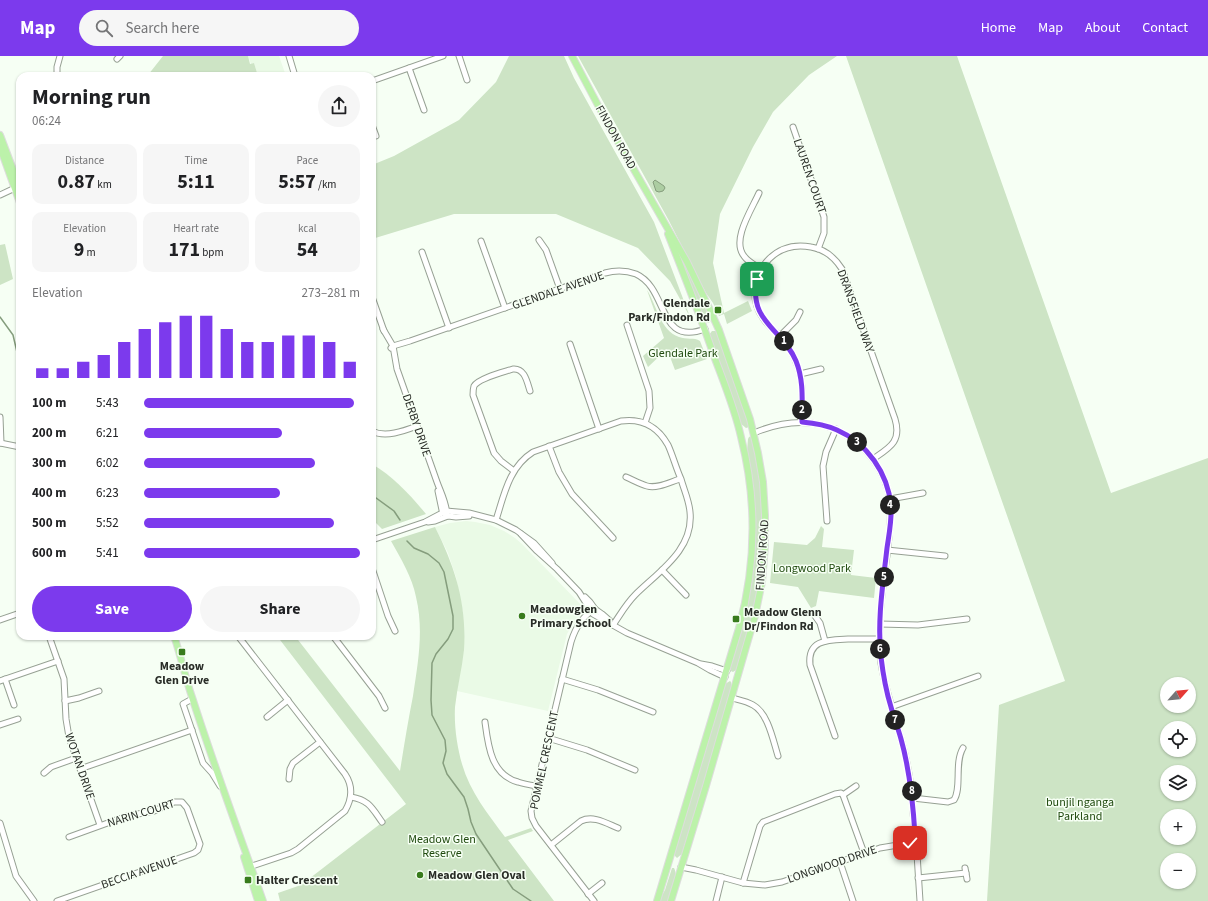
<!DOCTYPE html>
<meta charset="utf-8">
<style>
:root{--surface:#fff;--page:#f6f6f6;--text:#202124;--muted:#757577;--accent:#7c3aed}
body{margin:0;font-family:"Source Sans 3",sans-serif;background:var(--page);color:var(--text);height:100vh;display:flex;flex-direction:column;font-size:15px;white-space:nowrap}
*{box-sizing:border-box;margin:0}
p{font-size:13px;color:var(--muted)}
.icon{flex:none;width:22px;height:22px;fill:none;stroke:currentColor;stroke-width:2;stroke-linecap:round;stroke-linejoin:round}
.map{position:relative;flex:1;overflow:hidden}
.sheet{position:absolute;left:16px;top:16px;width:360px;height:568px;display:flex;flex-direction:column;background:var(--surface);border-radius:12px;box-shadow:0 1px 3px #0004}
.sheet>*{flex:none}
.needle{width:26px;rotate:63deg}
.controls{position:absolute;left:1160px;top:621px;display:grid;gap:8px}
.controls a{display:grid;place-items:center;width:36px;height:36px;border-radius:50%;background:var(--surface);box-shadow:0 1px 3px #0004;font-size:20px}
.pin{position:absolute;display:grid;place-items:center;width:34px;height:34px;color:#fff;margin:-17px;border-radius:8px;box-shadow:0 2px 6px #0006}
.km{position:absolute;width:20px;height:20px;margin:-10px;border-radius:50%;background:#222;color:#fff;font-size:11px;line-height:20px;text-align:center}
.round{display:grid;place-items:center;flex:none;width:42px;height:42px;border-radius:21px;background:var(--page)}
.summary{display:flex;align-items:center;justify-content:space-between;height:68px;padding:0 16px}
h1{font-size:22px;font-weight:700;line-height:30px}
.stats{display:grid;grid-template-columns:repeat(3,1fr);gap:6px;height:68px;padding:4px 16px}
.stats div{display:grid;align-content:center;border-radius:10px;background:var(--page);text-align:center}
.stats b{font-size:20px;font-weight:700}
.stats small{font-size:11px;font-weight:400}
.stats p{font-size:11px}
.chart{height:112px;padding:8px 16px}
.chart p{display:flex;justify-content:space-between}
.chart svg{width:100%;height:72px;margin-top:4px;stroke:var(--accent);stroke-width:6}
.action{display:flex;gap:8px;margin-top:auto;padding:8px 16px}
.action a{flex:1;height:46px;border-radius:24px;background:var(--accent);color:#fff;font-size:16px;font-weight:700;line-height:46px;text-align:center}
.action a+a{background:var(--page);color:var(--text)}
ul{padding:0 16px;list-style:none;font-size:13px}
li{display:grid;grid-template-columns:64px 48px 1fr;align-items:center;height:30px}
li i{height:10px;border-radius:5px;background:var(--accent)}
header{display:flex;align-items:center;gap:24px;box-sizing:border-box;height:56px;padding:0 20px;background:var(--accent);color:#fff}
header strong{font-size:19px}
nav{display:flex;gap:22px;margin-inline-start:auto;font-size:14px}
.search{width:280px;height:36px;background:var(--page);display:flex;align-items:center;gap:10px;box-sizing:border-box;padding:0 14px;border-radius:22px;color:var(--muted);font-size:15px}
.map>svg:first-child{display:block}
.built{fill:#eafae6}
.green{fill:#cde4c5;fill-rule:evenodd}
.water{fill:#accda2;stroke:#859d7d}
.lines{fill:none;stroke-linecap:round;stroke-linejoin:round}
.stream{stroke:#859d7d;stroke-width:1.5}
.minor-casing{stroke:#97a194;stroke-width:7}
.major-casing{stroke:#dddddc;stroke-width:8}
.minor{stroke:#fff;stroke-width:5}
.major{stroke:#bcf2aa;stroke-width:6}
.route-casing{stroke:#fff;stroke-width:8}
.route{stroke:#7c3aed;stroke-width:5}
.poi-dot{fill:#387b1c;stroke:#f6fff4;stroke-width:1.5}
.labels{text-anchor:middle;stroke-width:3;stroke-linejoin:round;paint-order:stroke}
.street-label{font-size:12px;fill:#292d27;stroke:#f6fff4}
.poi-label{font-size:12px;font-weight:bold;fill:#292d27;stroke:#f6fff4;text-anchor:start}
.park-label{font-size:12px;fill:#204a0f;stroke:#f6fff4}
</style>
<header>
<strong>Map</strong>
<div class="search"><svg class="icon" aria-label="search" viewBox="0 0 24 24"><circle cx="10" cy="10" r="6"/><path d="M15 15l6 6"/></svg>Search here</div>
<nav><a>Home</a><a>Map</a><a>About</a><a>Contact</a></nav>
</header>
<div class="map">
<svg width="1208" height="845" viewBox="0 0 1208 845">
<rect width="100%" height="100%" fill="#f6fff4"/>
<g class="built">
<path d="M248,0H279L285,17L276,20H258L254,7L251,8Z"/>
<path d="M466,465L475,466L490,469L504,475L515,482L522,488L584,552V555L571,571L567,578L548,655L457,635L464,592L463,557L456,521L448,497L435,471L450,467Z"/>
</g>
<g class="green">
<path d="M163,0H248L250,8L254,7L258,20H145L148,19Z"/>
<path d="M509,0H564L574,22L654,166L690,261L670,225L638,192L556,158H454L372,183V109L394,100L459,64L496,26Z"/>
<path d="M578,0H837L809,19L773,56L753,91L720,158L713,207L724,257L748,245L752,255L727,268L724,258L719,260L713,247L706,237L668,163Z"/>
<path d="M846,0H957L1111,437L1208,402V845H987L999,649L1065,625ZM1167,628H1189V650H1167ZM1167,672H1189V694H1167ZM1167,716H1189V738H1167ZM1167,760H1189V782H1167ZM1167,804H1189V826H1167Z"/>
<path d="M5,188L13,223L0,229V189Z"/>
<path d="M675,188L712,264L709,267L705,266Z"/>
<path d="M647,234C657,250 660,274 679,281C686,284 694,281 700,285L707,303L675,314L667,293L648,311L643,300L664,282Z"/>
<path d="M712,275H717L748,361L749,371L746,372L740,367L709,279Z"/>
<path d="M751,380L758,404L764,465L758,539L736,614L733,616L731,615V609L753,503L747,395L748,383L749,381Z"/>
<path d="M372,408C394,421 410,439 426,458L382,473L372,463Z"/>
<path d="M821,470L824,473L822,491L854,494L851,519L876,522L874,542L819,535L816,550L811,552L798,531L770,527L774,486L807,489L815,482Z"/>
<path d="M435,471C455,511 467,548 464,594C462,613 457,632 455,651C454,670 457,690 462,708C470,736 488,758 505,781L531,772L533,775L508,784L554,845H280L278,837L301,829L406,748L277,580H295L400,715C404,690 408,665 413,640C418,607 424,574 416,541C412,521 401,503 391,485Z"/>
<path d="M730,625L731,626L732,635L683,797L677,802L675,800V792L725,628Z"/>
<path d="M672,812H674C679,821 672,836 669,845H659L665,834Z"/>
</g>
<path class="water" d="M655,124L664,130L665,132L663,135L659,136L656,135L653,126Z"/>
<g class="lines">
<g class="stream">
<path d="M0,261L13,279L20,309"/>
<path d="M372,439L394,455L400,464"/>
<path d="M407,485L414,492L428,498L439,507L444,516L453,560V573L448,583L436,598L432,607L431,644L432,659L445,684L446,695L443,707L447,718L464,741L468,753L471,766L476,778L513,833L531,845"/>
</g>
<g class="minor-casing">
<g id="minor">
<path d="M289,0L295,20"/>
<path d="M459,0L467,24"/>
<path d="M117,3L120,0"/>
<path d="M409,12L424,54"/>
<path d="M57,20V11L60,0"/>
<path d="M372,25L443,0"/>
<path d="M372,69L376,80"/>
<path d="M793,71L824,161V177L818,193"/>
<path d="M759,137C752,153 731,184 744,200C748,206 755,209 761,213"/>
<path d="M0,139L15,132H18"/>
<path d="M539,184L546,194L560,233"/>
<path d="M481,185L505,252"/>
<path d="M422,196L449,272"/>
<path d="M372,241L384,275"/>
<path d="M627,269L649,335L650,352L645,367"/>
<path d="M383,273L393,290L397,313L437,426C441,437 447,448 447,460"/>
<path d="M780,280L796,264L800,256"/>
<path d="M570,288L599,373"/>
<path d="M391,292L393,290L410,285L605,217C616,214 625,214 636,218C669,233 657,291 705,273"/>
<path d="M800,318L821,313"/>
<path d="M0,361L1,387"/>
<path d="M802,366C802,348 804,329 798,311C794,300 788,289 780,280C774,274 767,269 763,262C750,244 753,219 769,203C780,192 795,188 811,191C824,193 835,202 842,213L895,363C902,386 889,392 873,403"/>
<path d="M372,375C385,382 404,375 417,370"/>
<path d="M0,387L20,391"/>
<path d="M549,390L559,416L572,438L613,482"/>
<path d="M514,415L501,405L494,397L473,339C473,336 473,333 474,330C479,322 504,316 513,313C525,312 527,326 530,335"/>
<path d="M626,421C633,424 640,428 647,430C657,433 670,426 680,423"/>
<path d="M438,435L442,454L445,458"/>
<path d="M890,443L923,437"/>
<path d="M496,464C504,439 509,411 533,396L621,365C642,362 658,371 668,389C673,400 676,412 681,423C684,434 689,444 690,456C694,494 658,516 635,539C626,548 620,559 613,569"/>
<path d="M827,465L823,410L826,396L836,373"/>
<path d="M428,466L435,465L448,460L456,461L469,460"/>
<path d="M521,478L537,495L557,513L579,536L593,558L627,577L698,607L710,614L725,621"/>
<path d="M372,484L425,466L446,455L469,457L496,464L516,474L534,487L552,507"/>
<path d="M887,494L945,500"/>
<path d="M372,512L388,560L395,575"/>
<path d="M662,514L686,539"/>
<path d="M585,541L590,546L595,553L602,558L610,565"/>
<path d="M815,560L820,567L825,585"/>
<path d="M0,564L20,557"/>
<path d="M880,568L918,569L967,563"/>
<path d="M49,580L64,623L66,663L69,681L100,769"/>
<path d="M238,580L345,718C353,730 352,743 345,755L298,793L291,797L249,811"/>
<path d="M333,580L379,640L385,652"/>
<path d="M701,608L712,610L727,615"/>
<path d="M5,623L14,649"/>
<path d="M562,623L598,634L653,656"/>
<path d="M0,625L58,605"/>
<path d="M732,642C739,644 746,645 753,649C768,657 773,684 778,700"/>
<path d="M192,643L183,648L203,707L212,717L220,730"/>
<path d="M65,645L79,642L99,635"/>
<path d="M891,651L978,620"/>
<path d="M267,661L288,644"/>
<path d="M485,666C488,689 491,719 518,726C524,728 530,729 536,730"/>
<path d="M0,669L18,663"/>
<path d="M835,680L810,609C807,583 829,584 848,583C858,583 869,583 880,583"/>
<path d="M548,682L587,694L635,714"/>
<path d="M80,713L192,674"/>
<path d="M44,717L51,711L76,702"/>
<path d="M289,723L290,713L293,707L320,686"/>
<path d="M843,739L864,797"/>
<path d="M351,741C369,744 372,752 382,766"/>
<path d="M913,742L948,746L954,744C962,732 954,707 963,692"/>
<path d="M0,767L16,820L34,845"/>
<path d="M912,786L917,798L920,845"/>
<path d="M551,789L581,765C593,759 606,767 618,772"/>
<path d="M840,806L853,845"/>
<path d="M681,811L696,814L743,827L765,829L782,826L880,792L910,787L914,781C915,773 914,765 913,757C912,732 908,707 901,683C894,657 885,633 881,607C877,571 882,535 887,499C889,481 892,462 890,444C886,416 867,389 841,376C813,362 782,365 754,377"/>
<path d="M965,812L967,823"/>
<path d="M918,822L966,817"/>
<path d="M743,827L760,770L763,766L835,738L841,737L843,739L856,730"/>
<path d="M588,838L602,827"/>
<path d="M57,845L194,797L198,794L200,788L187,752L182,746H174L154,755L127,760L69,781"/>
<path d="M594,845L536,770L532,762L531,755L571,586C575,573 582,560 595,553"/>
<path d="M716,845L722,821"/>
</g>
</g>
<g class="major-casing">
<g id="major">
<path d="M572,0L610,72L687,206L710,254L719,274L750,363L758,397L763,426L765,459V490L762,526L755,560L706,730L671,845"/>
<path d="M0,79L20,132"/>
<path d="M0,91L20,147"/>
<path d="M174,580C181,600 185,621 192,641C214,710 239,777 263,845"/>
<path d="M244,801L258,845"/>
<path d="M657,845L739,572C756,509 757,444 741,381C735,353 724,327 714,300C700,259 684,219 668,178"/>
</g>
</g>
<use href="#minor" class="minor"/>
<use href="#major" class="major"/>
</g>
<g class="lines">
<g class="route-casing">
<path id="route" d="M757,223C748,266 782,272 796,305C804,325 802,345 802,366C814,367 826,369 837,374C867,387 888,417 891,450C892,464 889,478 887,492C883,528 877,564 881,601C883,618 886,635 891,651C894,662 898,672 901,683C910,715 913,746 915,779L913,784L910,787"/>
</g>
<use href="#route" class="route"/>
</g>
<g class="poi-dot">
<rect x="714" y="250" width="8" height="8" rx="2"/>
<circle cx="522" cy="560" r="4"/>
<rect x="732" y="559" width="8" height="8" rx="2"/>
<rect x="178" y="592" width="8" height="8" rx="2"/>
<circle cx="420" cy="819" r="4"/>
<rect x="244" y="820" width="8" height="8" rx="2"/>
</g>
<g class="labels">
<g class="street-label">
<text transform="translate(616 81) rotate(61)" y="4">FINDON ROAD</text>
<text transform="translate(810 120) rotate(71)" y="4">LAUREN COURT</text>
<text transform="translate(558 234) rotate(-19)" y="4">GLENDALE AVENUE</text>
<text transform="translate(856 255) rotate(70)" y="4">DRANSFIELD WAY</text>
<text transform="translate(417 369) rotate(71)" y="4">DERBY DRIVE</text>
<text transform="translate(762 499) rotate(-86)" y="4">FINDON ROAD</text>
<text transform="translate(544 704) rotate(-78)" y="4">POMMEL CRESCENT</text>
<text transform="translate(80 710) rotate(71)" y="4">WOTAN DRIVE</text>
<text transform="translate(141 757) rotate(-17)" y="4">NARIN COURT</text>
<text transform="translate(832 808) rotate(-19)" y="4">LONGWOOD DRIVE</text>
<text transform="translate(139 816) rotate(-19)" y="4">BECCIA AVENUE</text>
</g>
<g class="poi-label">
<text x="710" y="251" text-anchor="end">Glendale<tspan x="710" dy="14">Park/Findon Rd</tspan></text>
<text x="530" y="557">Meadowglen<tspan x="530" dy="14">Primary School</tspan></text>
<text x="744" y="560">Meadow Glenn<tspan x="744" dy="14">Dr/Findon Rd</tspan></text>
<text x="182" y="614" text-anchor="middle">Meadow<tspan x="182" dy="14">Glen Drive</tspan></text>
<text x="428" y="823">Meadow Glen Oval</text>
<text x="256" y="828">Halter Crescent</text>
</g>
<g class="park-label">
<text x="683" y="301">Glendale Park</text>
<text x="812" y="516">Longwood Park</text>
<text x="1080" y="750">bunjil nganga<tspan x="1080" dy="14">Parkland</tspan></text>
<text x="442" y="787">Meadow Glen<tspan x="442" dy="14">Reserve</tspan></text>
</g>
</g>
</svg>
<div class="controls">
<a><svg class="needle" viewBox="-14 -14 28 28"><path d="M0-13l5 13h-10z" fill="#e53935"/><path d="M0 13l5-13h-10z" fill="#757577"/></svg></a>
<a><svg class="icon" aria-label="locate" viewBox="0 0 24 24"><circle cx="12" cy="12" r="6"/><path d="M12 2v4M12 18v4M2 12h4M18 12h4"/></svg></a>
<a><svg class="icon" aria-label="layers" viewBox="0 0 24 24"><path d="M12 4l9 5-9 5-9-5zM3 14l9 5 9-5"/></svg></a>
<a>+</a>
<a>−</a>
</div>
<div class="pin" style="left:757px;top:223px;background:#1e9e55"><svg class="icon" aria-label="arrive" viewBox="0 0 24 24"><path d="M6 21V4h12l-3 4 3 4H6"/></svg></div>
<div class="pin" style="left:910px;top:787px;background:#d93025"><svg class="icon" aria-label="check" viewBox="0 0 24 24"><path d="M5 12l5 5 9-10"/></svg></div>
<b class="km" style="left:784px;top:285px">1</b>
<b class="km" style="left:802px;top:354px">2</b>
<b class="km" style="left:857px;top:386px">3</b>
<b class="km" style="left:890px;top:449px">4</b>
<b class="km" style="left:884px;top:521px">5</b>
<b class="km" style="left:880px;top:593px">6</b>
<b class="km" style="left:895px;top:664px">7</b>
<b class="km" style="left:912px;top:735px">8</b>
<section class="sheet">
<div class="summary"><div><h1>Morning run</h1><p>06:24</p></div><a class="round"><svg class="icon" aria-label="share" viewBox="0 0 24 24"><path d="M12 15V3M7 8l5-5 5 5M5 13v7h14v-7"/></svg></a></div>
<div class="stats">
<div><p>Distance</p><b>0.87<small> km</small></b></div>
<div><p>Time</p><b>5:11</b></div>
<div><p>Pace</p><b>5:57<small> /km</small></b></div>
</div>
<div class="stats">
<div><p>Elevation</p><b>9<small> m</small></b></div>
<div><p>Heart rate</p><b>171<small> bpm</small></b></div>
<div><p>kcal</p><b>54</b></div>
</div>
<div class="chart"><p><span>Elevation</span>273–281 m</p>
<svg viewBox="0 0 160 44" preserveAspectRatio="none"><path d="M5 44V38M15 44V38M25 44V34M35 44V30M45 44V22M55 44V14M65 44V10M75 44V6M85 44V6M95 44V14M105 44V22M115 44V22M125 44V18M135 44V18M145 44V22M155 44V34"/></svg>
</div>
<ul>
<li><b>100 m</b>5:43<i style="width:97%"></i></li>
<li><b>200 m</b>6:21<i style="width:64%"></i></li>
<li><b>300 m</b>6:02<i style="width:79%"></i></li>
<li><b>400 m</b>6:23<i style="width:63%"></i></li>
<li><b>500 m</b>5:52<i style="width:88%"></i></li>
<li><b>600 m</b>5:41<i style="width:100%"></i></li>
</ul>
<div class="action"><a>Save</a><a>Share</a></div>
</section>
</div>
